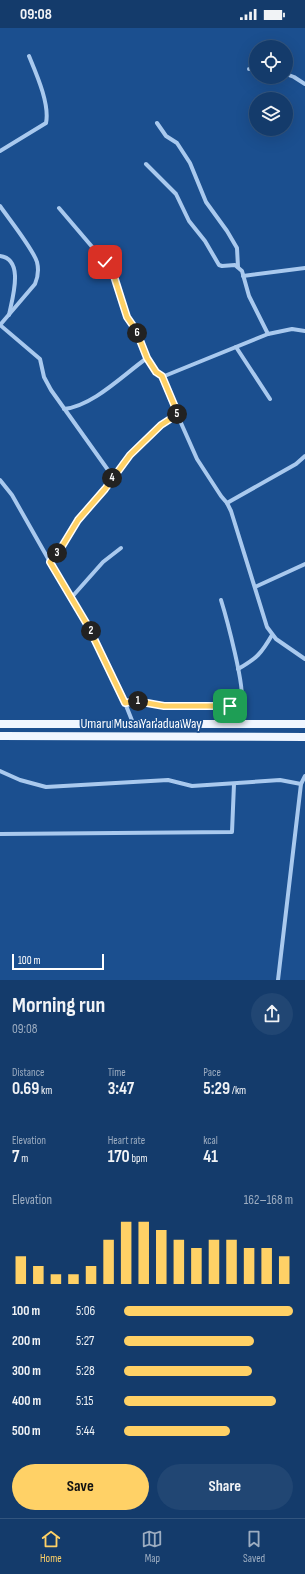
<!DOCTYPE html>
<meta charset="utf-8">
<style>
:root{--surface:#143b6b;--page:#214673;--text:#f1f3f6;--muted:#9dadc1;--line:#33557e;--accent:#ffd166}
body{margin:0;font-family:"Sofia Sans Condensed",sans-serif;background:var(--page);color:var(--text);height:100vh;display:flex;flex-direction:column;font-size:15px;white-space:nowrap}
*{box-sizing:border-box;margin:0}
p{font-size:13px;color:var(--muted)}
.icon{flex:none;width:22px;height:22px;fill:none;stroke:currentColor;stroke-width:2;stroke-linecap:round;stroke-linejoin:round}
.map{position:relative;height:952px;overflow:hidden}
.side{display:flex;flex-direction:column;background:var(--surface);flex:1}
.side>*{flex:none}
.controls{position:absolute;left:249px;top:12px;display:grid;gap:8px}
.controls a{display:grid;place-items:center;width:44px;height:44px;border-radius:50%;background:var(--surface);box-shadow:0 4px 16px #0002,0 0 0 1px var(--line);font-size:20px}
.scale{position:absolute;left:12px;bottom:10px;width:92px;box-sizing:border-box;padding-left:4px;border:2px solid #fff;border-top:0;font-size:11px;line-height:14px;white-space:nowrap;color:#fff;-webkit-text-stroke:3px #1b4f8f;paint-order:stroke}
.pin{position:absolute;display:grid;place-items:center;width:34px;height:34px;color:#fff;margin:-17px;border-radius:8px;box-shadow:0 2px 6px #0006}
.km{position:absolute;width:20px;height:20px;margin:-10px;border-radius:50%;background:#222;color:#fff;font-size:11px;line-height:20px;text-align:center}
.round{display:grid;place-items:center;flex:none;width:42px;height:42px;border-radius:21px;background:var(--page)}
.summary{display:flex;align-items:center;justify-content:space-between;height:68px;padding:0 12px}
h1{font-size:22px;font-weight:700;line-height:30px}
.figures{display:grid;grid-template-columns:repeat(3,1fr);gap:6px;height:68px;padding:4px 12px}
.figures div{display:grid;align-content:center}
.figures b{font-size:17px;font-weight:700}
.figures small{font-size:11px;font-weight:400}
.figures p{font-size:11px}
.chart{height:112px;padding:8px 12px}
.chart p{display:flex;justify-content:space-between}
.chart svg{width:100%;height:72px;margin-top:4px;stroke:var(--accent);stroke-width:6}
.cta{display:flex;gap:8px;margin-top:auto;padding:8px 12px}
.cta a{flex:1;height:46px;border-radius:24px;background:var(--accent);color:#111;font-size:16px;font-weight:700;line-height:46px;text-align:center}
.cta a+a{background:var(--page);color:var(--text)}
ul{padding:0 12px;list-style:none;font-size:13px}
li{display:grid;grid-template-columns:64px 48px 1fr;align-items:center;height:30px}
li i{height:10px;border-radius:5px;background:var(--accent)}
.status{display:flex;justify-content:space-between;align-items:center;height:28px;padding:0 20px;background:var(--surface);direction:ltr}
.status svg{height:11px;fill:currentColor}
.tabs{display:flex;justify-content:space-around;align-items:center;height:56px;border-top:1px solid var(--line);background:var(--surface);font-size:11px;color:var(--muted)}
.tabs a{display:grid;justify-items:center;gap:2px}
.tabs .on{color:var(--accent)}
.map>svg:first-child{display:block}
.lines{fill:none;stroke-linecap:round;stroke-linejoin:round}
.minor{stroke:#a9c9ee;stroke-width:4}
.primary{stroke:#f0f6ff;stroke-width:8}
.route-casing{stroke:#fff;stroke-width:8}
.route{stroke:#ffd166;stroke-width:5}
.labels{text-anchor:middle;stroke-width:3.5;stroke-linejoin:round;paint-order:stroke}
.street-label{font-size:14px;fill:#fff;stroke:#1b4f8f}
</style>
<div class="status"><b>09:08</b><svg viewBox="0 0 49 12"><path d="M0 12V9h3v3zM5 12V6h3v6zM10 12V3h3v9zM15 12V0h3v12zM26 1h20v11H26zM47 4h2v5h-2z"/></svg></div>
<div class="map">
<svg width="305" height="952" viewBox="0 0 305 952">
<rect width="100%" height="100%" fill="#1b4f8f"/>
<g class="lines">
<g class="minor">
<path d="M249,41H256"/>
<path d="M286,46L294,49L305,56"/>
<path d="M157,95L166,108L177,115L190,135L206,174L227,203L237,220L238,239"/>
<path d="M0,123L46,95C50,76 36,45 29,28"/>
<path d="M146,136L176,166L189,193L205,213L219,237L222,238L235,237L242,243L249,268L268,306L292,301L305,303"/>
<path d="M0,178C9,191 33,221 37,234C39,242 38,249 35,256L0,297"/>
<path d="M59,180L111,241L127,289L136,302L149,335L159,347L162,349L268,306"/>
<path d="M0,228C25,231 12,271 9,287"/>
<path d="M243,248L305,240"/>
<path d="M0,297L40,331L44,349L51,362L113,449"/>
<path d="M236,319L270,371"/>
<path d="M162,349L165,359L197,431L221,468L227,475L231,483L267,599L276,611L305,631"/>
<path d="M64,381C93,378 123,347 147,330"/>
<path d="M0,452L12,467L50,534L88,598L125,675L133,695"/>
<path d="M227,475L296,436L305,428"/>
<path d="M50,534L61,520L78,492L105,461L130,427L161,397L178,386"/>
<path d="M255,559L305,536"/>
<path d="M71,570L103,534L121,520"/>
<path d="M238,641C257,630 261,626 272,607"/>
<path d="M125,675L136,673L164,678H229L241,673C246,662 226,588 221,572"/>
<path d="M0,743L20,752L46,759L168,752L192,758L280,752L301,756"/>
<path d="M0,806L232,804L234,756"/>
<path d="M278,952L301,756L305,748"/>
</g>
<g class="primary">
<path d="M0,696H305"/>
<path d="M0,708L305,709"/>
</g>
</g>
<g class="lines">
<g class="route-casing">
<path id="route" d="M105,234L113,245L127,289L136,302L147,330L156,344L162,348L178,386L161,397L130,427L105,461L78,492L61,520L50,534L88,598L125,675L136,673L164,678H230"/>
</g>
<use href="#route" class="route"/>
</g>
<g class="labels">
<g class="street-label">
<text x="141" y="700">Umaru Musa Yar'adua Way</text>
</g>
</g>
</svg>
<div class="controls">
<a><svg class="icon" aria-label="locate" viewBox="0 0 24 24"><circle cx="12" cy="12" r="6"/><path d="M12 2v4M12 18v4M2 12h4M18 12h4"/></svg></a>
<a><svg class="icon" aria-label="layers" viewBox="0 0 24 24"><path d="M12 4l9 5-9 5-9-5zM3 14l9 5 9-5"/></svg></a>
</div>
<div class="scale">100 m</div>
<div class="pin" style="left:230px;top:678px;background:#1e9e55"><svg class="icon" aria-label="arrive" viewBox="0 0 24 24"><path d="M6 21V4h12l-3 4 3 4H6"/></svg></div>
<div class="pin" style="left:105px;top:234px;background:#d93025"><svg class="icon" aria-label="check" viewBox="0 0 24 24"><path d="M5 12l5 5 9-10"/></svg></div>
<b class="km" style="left:138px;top:673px">1</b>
<b class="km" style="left:91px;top:603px">2</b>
<b class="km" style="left:57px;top:525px">3</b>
<b class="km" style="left:112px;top:450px">4</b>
<b class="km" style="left:177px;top:386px">5</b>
<b class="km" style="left:137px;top:305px">6</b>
</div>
<section class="side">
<div class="summary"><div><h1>Morning run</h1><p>09:08</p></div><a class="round"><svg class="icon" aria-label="share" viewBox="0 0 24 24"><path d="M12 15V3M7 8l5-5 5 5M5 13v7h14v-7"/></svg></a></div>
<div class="figures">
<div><p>Distance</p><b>0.69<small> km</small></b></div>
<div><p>Time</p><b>3:47</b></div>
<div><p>Pace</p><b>5:29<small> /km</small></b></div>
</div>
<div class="figures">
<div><p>Elevation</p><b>7<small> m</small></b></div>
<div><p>Heart rate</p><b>170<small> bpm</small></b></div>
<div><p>kcal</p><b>41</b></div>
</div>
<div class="chart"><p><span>Elevation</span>162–168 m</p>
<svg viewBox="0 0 160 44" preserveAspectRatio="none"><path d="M5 44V27M15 44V33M25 44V38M35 44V38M45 44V33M55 44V17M65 44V6M75 44V6M85 44V11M95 44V17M105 44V22M115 44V17M125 44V17M135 44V22M145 44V22M155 44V27"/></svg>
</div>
<ul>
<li><b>100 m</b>5:06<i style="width:100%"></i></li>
<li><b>200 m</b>5:27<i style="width:77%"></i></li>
<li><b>300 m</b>5:28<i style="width:76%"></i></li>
<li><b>400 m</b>5:15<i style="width:90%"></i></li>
<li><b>500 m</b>5:44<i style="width:63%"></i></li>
</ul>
<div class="cta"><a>Save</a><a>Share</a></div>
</section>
<nav class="tabs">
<a class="on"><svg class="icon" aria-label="home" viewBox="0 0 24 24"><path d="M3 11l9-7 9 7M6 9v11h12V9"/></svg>Home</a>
<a><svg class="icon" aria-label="map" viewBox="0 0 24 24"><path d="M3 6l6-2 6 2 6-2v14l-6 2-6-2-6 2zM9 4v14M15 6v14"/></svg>Map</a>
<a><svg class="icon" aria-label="saved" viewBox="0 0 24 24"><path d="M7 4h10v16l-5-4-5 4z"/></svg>Saved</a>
</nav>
